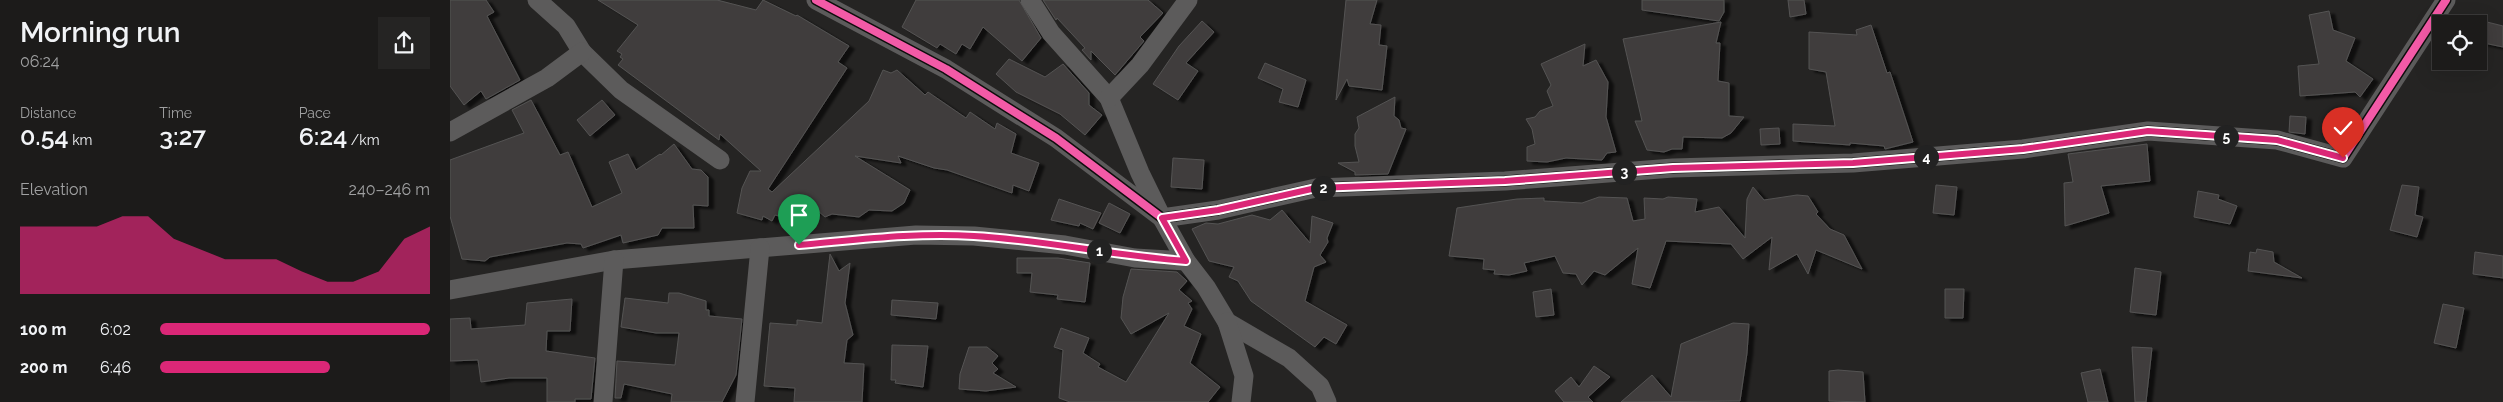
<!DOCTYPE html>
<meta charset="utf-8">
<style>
:root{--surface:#1c1b1a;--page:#252423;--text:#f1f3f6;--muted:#a0a1a2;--line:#3a3939;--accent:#db2777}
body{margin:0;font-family:Raleway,sans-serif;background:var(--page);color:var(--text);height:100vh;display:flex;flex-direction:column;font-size:19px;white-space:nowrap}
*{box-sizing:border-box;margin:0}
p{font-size:16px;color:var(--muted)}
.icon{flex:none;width:28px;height:28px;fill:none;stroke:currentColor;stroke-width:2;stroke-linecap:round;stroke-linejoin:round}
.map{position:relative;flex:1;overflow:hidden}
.side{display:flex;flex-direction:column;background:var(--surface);width:450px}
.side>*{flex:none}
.tools{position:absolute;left:1982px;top:15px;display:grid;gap:10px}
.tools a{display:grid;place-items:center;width:55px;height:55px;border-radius:0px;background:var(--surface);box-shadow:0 5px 20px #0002,0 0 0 1px var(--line);font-size:25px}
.pin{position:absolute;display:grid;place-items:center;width:42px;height:42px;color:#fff;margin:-51px -21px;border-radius:50% 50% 50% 0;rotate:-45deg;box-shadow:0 0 5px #0007}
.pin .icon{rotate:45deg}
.km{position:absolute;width:25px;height:25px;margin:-12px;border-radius:50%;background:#222;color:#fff;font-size:14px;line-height:25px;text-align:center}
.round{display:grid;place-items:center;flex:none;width:52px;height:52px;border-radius:0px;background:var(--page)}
.headline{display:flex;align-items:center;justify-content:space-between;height:85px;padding:0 20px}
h1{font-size:28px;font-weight:600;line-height:38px}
.figures{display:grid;grid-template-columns:repeat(3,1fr);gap:8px;height:85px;padding:5px 20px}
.figures div{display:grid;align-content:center}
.figures b{font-size:25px;font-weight:600}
.figures small{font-size:14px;font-weight:400}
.figures p{font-size:14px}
.chart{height:140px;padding:10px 20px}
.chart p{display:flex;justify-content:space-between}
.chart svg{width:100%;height:90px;margin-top:5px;fill:var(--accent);opacity:.7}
ul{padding:0 20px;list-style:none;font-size:16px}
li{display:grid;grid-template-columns:80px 60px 1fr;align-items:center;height:38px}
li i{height:12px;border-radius:6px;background:var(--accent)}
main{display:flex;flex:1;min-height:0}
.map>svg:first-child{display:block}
.building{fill:#403e3d;stroke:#545353;filter:url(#shadow)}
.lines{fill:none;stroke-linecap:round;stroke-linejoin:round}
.street{stroke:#5c5b5b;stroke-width:19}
.cycleway-casing{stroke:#0e0d0c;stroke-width:11}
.cycleway{stroke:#f35aa7;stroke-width:8}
.route-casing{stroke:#fff;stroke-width:10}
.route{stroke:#db2777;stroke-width:6}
</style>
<main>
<section class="side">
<div class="headline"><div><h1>Morning run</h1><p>06:24</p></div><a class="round"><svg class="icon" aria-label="share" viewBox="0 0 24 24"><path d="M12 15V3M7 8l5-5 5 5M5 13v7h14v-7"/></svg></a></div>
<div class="figures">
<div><p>Distance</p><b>0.54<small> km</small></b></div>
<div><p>Time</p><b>3:27</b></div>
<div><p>Pace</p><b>6:24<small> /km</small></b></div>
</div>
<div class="chart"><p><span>Elevation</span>240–246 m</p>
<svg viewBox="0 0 160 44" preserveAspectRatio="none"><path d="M0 44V11L10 11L20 11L30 11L40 6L50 6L60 17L70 22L80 27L90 27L100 27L110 33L120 38L130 38L140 33L150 17L160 11V44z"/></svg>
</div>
<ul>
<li><b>100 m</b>6:02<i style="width:100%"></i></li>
<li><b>200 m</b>6:46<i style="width:63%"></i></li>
</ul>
</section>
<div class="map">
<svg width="2053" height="402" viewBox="0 0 2053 402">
<defs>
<filter id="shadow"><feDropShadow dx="5.5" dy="3" stdDeviation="1" flood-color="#0009"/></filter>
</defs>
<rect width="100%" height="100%" fill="#252423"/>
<g class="building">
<path d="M0,0H36L44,12L37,16L70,80L36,99L31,91L14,105L0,86Z"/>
<path d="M148,0H267L306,10L313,0L346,16L347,15L399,46L388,62L397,68L318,189L322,192L419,101L433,70L441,73L447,70L475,95L478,92L516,118L520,112L545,129L547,123L566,134L561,153L589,163L579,191L563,185L562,193L497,170L484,168L448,156L451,163L405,156L460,190L454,203L442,211L419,210L409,217L382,214L375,217L368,211L341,219L325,215L322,221L313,216L312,220L287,213L292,188L300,171H311L270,134L269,140L168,65L173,59L170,57L172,54L167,51L188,25Z"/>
<path d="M466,0H569L591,38L572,61L533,27L520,49L512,44L506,54L490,44L487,48L452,27Z"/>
<path d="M593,0H698L713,13L690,37L694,41L665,75L641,51V60L632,50L635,48L607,18L606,20Z"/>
<path d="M896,0H927L920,24L931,25L929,45L937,46L932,90L899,86L897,79L886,100Z"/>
<path d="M1192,0H1274V12L1269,21L1192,10Z"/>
<path d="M1338,0H1354L1356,14L1340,17Z"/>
<path d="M1879,11L1883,30L1905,38L1896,61L1923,79L1910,97L1905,92L1850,96L1848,66L1869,64L1859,15Z"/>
<path d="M2029,20L2053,26V47L2029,42Z"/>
<path d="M752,21L764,32L736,63L748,71L728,100L703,84L729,46Z"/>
<path d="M1271,22L1266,43H1270L1268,81L1279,83V116L1294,117L1281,133L1272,138L1233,137L1232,149H1222L1214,152L1197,150L1185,121H1192L1173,39Z"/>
<path d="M1421,25L1437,73L1440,72L1463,142L1435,149L1434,146L1400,143V145L1343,141V124L1385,126L1376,72L1359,69V32L1407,35L1406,30Z"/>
<path d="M1135,44L1133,66L1146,60L1158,82L1156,117L1166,152L1157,153L1152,160L1116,158L1097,162L1077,161V147L1085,144L1082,129L1076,119L1085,117L1090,111L1103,106L1097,91L1101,85L1091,64Z"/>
<path d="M559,59L595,77L613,64L639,93V105L652,115L635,135L610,114L566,92L546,74Z"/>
<path d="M815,63L856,80L848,107L829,102L833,89L808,78Z"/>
<path d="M945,97L944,116L949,120L951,128L956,129L938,174L905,175V172L888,163L909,162L905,146V134L909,128L907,117Z"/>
<path d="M81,100L110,155L118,152L142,207L172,193L159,162L178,154L186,170L210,154L211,155L224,144L242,169L251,170L258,177V206L243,205L244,228H212L208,235L173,243L171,235L133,248L131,244L117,243L40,257L35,261L12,259L0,216V160L74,133L62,110Z"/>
<path d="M152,100L165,115L140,136L127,120Z"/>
<path d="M1840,116L1856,117L1855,134L1839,132Z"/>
<path d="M1329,128L1330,144L1311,145L1310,129Z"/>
<path d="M1697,144L1700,181L1651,186L1659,213L1615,226L1614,183L1623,182L1618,154Z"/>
<path d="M723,158L754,160L752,189L721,187Z"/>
<path d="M1486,185L1507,187L1504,215L1483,213Z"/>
<path d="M1952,185L1969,187L1965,215L1973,217L1967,237L1940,230Z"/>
<path d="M1303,187L1314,200L1347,195L1358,196L1368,212L1366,214L1380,229L1394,235L1412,269L1366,250L1358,274L1347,254L1319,270L1322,237L1293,259L1281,244L1216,241L1200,288L1182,284L1188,248L1155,275L1144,271L1132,285L1126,274L1113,273L1105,256L1074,263L1077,271L1059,275L1044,274L1045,270L1033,269L1034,259L999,256L1007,208L1067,199L1094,198V201L1132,203L1149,197L1177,198L1183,221L1195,219L1194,198L1213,199L1218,197L1247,199L1245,212L1269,207L1295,238L1297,199Z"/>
<path d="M1748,191L1769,195L1768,199L1787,206L1780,224L1744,217Z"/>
<path d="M609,199L651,213L643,229L630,223L629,226L601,220Z"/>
<path d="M659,203L680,214L670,233L649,223Z"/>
<path d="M832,210L860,243L862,216L883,223L877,238L878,242L870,255L876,262L864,267L855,301L897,325L886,344L874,337L865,347L801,301L788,281L779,277L784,267L759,261L742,229L756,223L768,224L802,215L820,220Z"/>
<path d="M1807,249L1823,252L1824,262L1852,278L1798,271L1800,252L1806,253Z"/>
<path d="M2025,252L2053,256V278L2023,274Z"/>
<path d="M380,254L389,271L400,263L395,303L403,335L397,340L394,363L414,364L412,402H344L345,388L314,386L320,323L347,325V320L372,323Z"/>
<path d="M567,258H608L640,263L635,302L607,299L608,295L580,292L582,273H567Z"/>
<path d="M1685,268L1711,272L1706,315L1680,312Z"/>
<path d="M681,269L727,272L737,281L729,290L742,301L738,303L742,309L734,326L751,334L740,363L770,387L758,402H620L609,398L613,350L604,347L611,328L639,338L633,353L650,364L648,367L676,382L719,313L681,334L671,318L673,297Z"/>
<path d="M1101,289L1104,315L1086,317L1083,292Z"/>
<path d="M1495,289H1514L1513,318H1495Z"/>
<path d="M219,293H229L256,301V310H259V316L292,319L286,375L272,402H221L222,394L174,384L171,398H165L167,361L225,365L229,333H206L171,327L175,298L218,303Z"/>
<path d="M122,299L120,331H97L96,351L145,358L141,399H125V402H97V378H59L31,382L28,360L0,361V319L20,318L21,329L75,325L77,303Z"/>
<path d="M442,300L488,303L486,319L441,315Z"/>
<path d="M1993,304L2014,308L2006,348L1984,343Z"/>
<path d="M1283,323L1299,324L1297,353L1290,401L1171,402L1202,375L1221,397L1231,344Z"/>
<path d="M442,345L478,346L473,387L445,383L446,380H441Z"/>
<path d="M519,347H537L548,356L542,363L548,369L543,373L566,387L536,391L509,389L510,374Z"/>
<path d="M1682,347L1702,348L1696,402H1685Z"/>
<path d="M1144,366L1160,377L1138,397L1143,402H1114L1105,391L1121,377L1129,387Z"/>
<path d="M1650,369L1658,402H1638L1631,373Z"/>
<path d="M1388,370L1413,372L1415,402L1379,401V371Z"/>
</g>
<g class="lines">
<g class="street">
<path d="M87,0L116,26L132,52L171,90L270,160"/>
<path d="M366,0L496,69L606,138L712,218L768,210L866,188L1055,181L1223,168L1403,163L1573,149L1698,131L1827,140L1893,158L1996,0"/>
<path d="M580,0L601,33L659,98L690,173L712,218L736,261L756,287L777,322L839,358L870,386L877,402"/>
<path d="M659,98L690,65L738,0"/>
<path d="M0,132L97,78L132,52"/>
<path d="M0,290L164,260L466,235L524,236L615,245L685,258L736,261"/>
<path d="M777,322L794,376L791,402"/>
<path d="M153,402L164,260"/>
<path d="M295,402L310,248"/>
</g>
<g class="cycleway-casing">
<path id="cycleway" d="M366,0L496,69L606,138L712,218L768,210L866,188L1055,181L1223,168L1403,163L1573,149L1698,131L1827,140L1893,158L1996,0"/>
</g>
<use href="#cycleway" class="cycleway"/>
</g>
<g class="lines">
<g class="route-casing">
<path id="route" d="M349,245C407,240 465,232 524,236C595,240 665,256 736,261L712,218L768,210L866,188L1055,181L1223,168L1403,163L1573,149L1698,131L1827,140L1893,158"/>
</g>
<use href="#route" class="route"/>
</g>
</svg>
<div class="tools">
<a><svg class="icon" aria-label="locate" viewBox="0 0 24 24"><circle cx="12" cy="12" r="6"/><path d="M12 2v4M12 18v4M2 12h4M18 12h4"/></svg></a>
</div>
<div class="pin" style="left:349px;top:245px;background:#1e9e55"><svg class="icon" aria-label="arrive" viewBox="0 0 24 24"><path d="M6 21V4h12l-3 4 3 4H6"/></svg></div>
<div class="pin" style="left:1893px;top:158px;background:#d93025"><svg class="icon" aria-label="check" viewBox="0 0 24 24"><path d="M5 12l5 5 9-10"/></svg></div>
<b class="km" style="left:649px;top:251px">1</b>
<b class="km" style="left:873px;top:188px">2</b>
<b class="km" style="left:1174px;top:172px">3</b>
<b class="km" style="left:1476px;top:157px">4</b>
<b class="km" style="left:1776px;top:137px">5</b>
</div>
</main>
